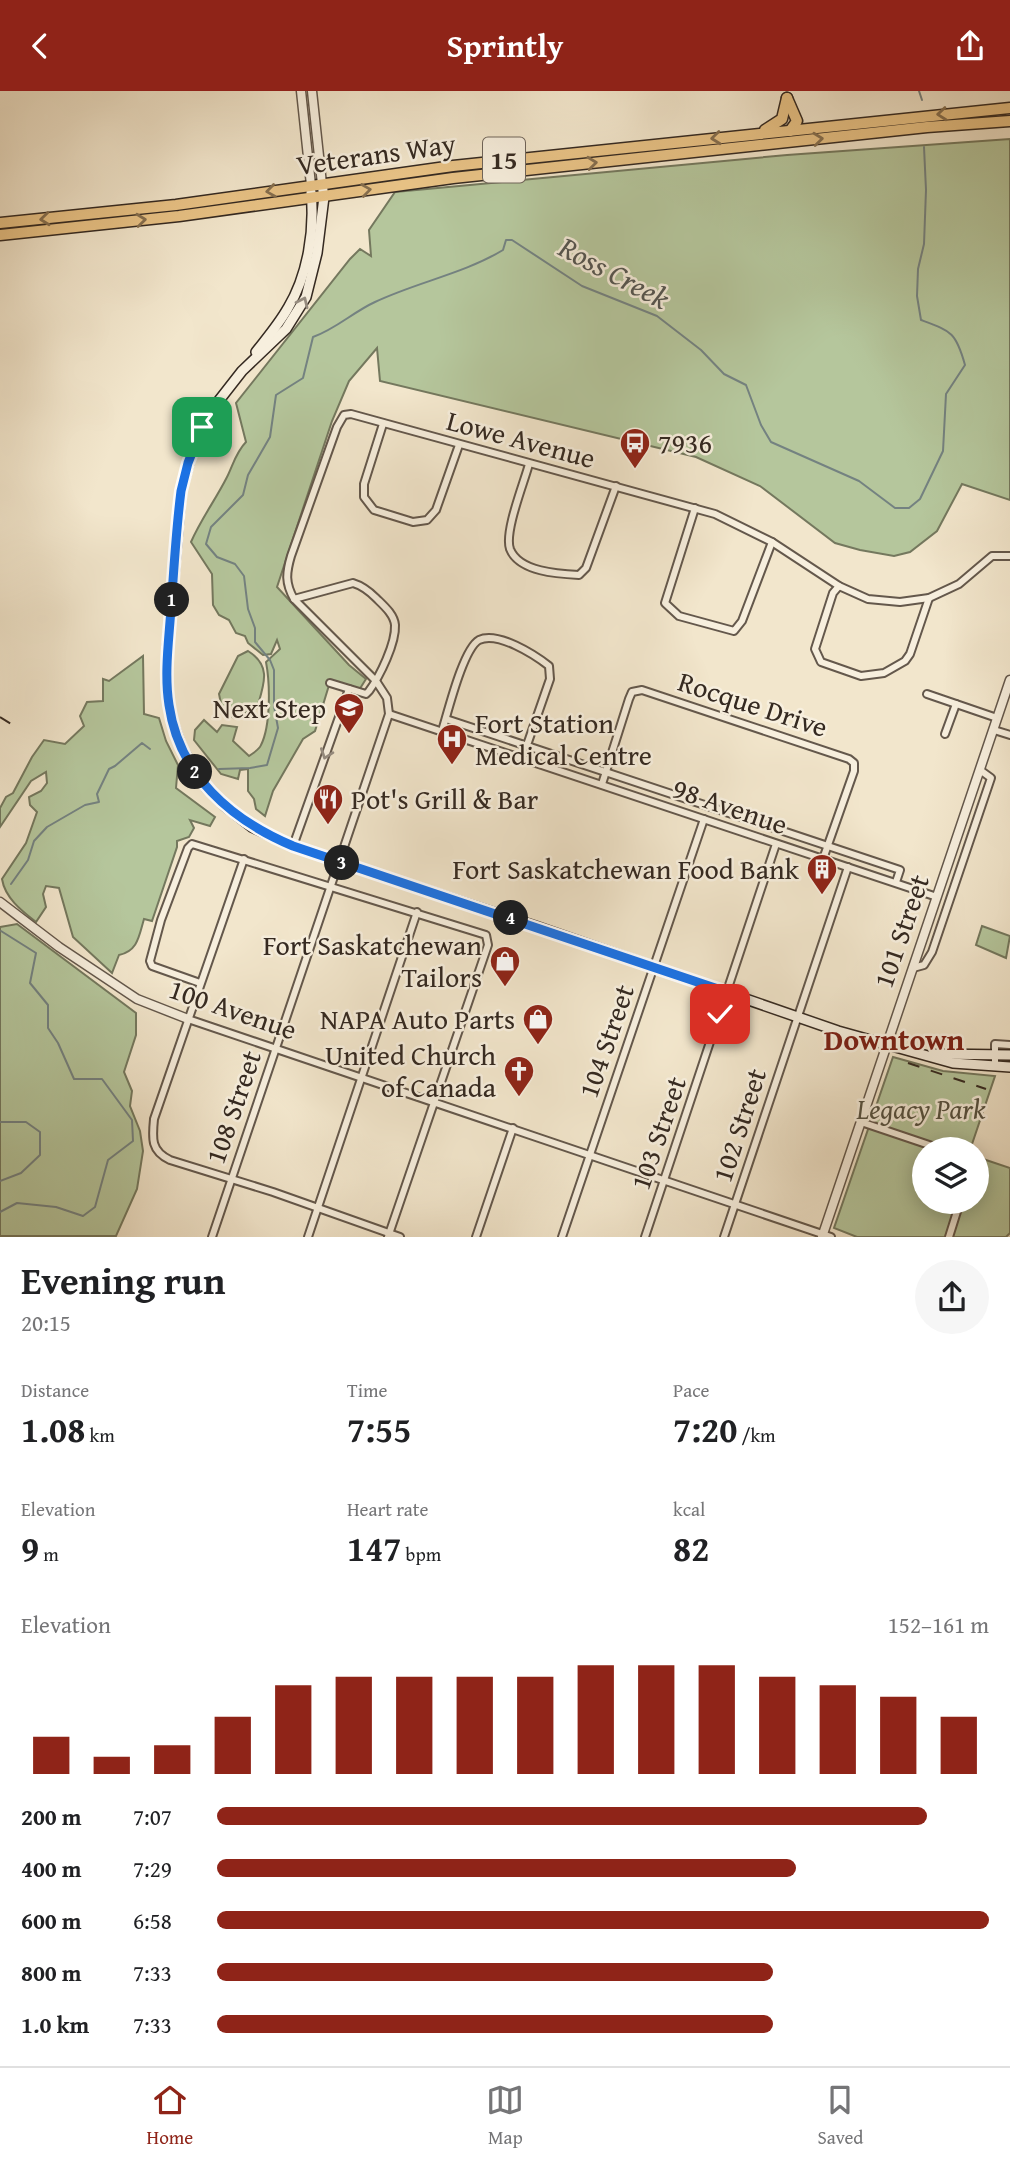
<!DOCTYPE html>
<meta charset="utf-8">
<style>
:root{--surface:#fff;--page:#f6f6f6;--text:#202124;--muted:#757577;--line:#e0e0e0;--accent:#8f2418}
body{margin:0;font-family:"Gentium Book Plus",serif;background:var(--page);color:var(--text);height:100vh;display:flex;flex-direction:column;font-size:26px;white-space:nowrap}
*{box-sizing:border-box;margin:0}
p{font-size:23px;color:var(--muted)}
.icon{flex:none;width:38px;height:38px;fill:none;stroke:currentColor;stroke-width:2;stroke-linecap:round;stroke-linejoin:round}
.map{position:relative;height:1146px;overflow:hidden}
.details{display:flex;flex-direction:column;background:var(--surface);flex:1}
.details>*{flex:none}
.buttons{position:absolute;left:912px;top:1046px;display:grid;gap:14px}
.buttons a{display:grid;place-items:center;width:77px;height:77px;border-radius:50%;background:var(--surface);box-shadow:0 4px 18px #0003;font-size:35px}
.pin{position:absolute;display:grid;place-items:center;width:60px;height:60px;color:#fff;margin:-30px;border-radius:14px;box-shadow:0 4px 10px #0006}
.km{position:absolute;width:35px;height:35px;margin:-18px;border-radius:50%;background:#222;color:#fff;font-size:19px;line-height:35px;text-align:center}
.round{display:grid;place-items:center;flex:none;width:74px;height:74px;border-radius:37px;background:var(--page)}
.overview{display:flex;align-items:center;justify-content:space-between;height:119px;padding:0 21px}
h1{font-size:38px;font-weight:800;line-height:52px}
.figures{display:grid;grid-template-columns:repeat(3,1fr);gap:10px;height:119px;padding:7px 21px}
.figures div{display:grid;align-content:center}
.figures b{font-size:35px;font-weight:800}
.figures small{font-size:19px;font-weight:400}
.figures p{font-size:19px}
.chart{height:196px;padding:14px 21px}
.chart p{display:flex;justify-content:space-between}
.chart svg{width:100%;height:126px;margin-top:7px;stroke:var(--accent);stroke-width:6}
ul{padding:0 21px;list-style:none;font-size:23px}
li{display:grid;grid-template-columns:112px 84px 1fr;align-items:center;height:52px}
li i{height:18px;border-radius:9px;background:var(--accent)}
header{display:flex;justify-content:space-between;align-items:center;height:91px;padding:0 21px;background:var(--accent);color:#fff;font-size:32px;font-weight:800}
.tabs{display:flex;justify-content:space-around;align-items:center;height:98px;border-top:2px solid var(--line);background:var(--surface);font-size:19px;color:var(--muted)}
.tabs a{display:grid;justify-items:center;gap:4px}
.tabs .selected{color:var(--accent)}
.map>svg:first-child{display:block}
.green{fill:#b5c69c;stroke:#74785e;stroke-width:2}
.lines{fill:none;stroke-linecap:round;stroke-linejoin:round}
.stream{stroke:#748281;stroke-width:2}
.minor-casing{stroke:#64584c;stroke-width:10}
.tertiary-casing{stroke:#64584c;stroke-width:11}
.secondary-casing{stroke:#342921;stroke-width:12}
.primary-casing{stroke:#342921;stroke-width:13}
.minor{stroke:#f7efde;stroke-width:6}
.tertiary{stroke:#f7efde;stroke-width:8}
.secondary{stroke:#f7efde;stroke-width:9}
.primary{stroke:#e9c386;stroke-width:10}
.rail{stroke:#342921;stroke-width:2;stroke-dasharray:12 12;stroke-linecap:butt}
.oneway{stroke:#856e4e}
.oneway2{stroke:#968c80}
.route-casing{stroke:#fff;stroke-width:14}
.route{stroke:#1a73e8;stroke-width:9}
.labels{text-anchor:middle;stroke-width:5;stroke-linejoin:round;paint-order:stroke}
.shield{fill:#f7efde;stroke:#6e645a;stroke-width:2}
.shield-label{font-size:26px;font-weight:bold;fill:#342921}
.street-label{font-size:28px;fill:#342921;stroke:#f7efde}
.poi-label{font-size:28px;fill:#342921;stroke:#f7efde;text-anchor:end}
.park-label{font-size:28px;font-style:italic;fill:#545040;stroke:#f7efde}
.water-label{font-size:30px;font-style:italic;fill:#545551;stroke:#f7efde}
.neighbourhood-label{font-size:30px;font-weight:bold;fill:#7a1f14;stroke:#f7efde}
</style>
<header><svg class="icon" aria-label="back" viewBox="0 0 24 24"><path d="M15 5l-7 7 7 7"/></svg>Sprintly<svg class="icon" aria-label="share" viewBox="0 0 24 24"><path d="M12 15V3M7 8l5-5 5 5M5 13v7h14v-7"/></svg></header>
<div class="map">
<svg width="1010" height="1146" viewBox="0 0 1010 1146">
<rect width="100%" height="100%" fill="#f2e6cc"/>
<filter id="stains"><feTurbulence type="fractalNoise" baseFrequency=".00286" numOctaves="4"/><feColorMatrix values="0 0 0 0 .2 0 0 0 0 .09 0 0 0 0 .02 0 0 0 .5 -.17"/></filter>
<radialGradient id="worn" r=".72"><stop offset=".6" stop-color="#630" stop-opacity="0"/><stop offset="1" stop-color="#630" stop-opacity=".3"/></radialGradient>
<g class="green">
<path d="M1010,48V409L962,393L937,440L910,461L894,465L860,459L835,452L760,395L696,366L380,290L377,257L349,290L332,330L277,496L349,574L366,588L359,599L330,591L315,640L303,648L273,700L265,725L256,718L254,708L248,700V678L240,679L238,688L221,683L194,649L195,639L204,629L217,641L222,634L237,636L233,650L249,665C253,662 259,659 261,654C271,634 270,592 266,571L280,558L277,549L271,563L263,564L248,552L245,545L236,542L229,529L219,524L213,514L212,483L191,451C201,428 216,408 227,386C233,374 236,361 246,351L236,312L350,168L360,158L371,165L369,139L395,101L787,64Z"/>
<path d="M248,560C272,575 264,593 257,617L234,627L222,618L219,603L238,565Z"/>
<path d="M143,565L144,623L159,627L166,650L178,674L176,697L215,726L210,735L190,729L194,737L189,746L177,750V756L152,830L144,828C139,845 138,860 119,864L112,882L73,846L59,797L46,795L43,803L46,816L36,831C22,820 5,807 2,788L26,752L37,721L30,714L29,706L41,700L47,692L46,681L31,690L0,736V717L6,706L13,702L32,666L44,649L65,653L84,635L80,625L87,611L103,610V588L109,590Z"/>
<path d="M17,833L136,922V944L124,981L132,1000L130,1015L140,1040L143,1060L137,1098L116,1145H0V836Z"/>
<path d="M982,835L1010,845L1006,867L976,854Z"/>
<path d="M893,966L943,980L995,985L970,1059H924V1111H976L977,1066L1010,1077V1142L1006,1146H857L834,1137Z"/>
</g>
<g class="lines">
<g class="stream">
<path d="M919,0L922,9"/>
<path d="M219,678L250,677L267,674L278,637L274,615V579L270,569L255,551V537L248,518L244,485L235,473L217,466L206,453L211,436L243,404L248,384L270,346L276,304L303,287L313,246C336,238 353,221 375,211C417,191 463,183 503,159L506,149H512L582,195L657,225L701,259L724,283L746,294L761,334L771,351L859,390L895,417H909L920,408L943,360L946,303L965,274C956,241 951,240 921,229L917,205L918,178L924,153L926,99L924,56"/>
<path d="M11,793L28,769L34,750L47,736L85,714L99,711L97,703L109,678L115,675L142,652L150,658"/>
<path d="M0,1031H26L40,1041V1064L21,1082L0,1090"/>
<path d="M0,1121L17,1112L56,1116L83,1125L95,1116L108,1069L133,1050L132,1029L102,988H74L58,952L48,937V914L30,892L36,862L1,840"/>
</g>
<g class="minor-casing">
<g id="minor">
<path d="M383,333L364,393V406L374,419L413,431L427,429L436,419L459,354"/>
<path d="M529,373C524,392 504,441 510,458C519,481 559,483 579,484L586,477L616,395"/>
<path d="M695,417L665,512L679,525L734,540L742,530L772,451"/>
<path d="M839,495L833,502L815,558L821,571L861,585L884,582L905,570L910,563L929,507"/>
<path d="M294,508L353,492C363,495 369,500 376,507C383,514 394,523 395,534C396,552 380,585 369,600L366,603L330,592"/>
<path d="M927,603L997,627"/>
<path d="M389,623L937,806"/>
<path d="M446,628L900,779L896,791"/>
<path d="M994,639L1010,644"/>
<path d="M442,640C448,621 463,558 479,549C498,540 535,564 549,575L550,588L527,654"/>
<path d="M945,643L956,613"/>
<path d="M602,693L629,608L632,601L642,599L849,668L854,672V680L823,768"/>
<path d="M293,755L349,598"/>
<path d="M244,768L154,1028C152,1048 151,1060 170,1069L273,1101L400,1146"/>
<path d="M913,877L924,874L932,861L991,687L980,679"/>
<path d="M200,892L152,875L150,870L161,829L188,757L192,753L486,844L488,854L388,1146"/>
<path d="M188,928L831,1146"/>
<path d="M995,975V953L1010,954"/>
<path d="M861,1031L944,1059"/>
<path d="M212,1146L389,623L387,607L376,590L294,508C285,492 286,482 291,465L337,336L344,324L351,323L715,423L772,451L839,495L868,508L900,511L929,507L959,493L992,465H1010"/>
<path d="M308,1146L417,821"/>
<path d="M476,1146L513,1037"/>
<path d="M562,1146L704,728"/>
<path d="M645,1146L776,753"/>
<path d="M724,1146L848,776"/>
<path d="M949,1146L960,1111"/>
</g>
</g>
<g class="tertiary-casing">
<g id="tertiary">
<path d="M301,0L311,94"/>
<path d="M312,0L322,93"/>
<path d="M0,811L59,856L137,908L188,928"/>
<path d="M822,1146L1010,589"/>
</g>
</g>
<g class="secondary-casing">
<g id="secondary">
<path d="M322,93L324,106L317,162L306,206L286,238L242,280L217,312L192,360L181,400L167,563V602L172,630L182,658L206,696L225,715L252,736L293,755L340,771L538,836L838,940L953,972L1010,976"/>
<path d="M256,261C267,247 279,233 288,217C308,184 315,139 311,101"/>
<path d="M934,963L1010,964"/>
</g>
</g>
<g class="primary-casing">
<g id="primary">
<path d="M787,7L797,30L790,40"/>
<path d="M765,39L782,28L787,7"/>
<path d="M0,132L176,114L453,75L1010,17"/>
<path d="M0,144L179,125L453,87L927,36L1010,30"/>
</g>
</g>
<use href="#minor" class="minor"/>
<use href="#tertiary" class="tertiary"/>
<use href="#secondary" class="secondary"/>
<use href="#primary" class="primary"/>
<g class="rail">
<path d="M0,626L16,636"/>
<path d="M908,972L986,998"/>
</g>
</g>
<defs><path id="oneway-chevron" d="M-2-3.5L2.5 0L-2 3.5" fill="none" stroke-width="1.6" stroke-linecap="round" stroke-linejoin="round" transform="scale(1.75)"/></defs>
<g class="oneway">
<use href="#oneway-chevron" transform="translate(942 23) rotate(175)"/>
<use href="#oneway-chevron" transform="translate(716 47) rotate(174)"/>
<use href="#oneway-chevron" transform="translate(818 48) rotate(-6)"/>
<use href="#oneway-chevron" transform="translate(592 72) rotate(-6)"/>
<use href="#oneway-chevron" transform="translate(366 99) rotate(-8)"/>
<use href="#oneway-chevron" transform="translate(271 100) rotate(172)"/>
<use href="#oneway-chevron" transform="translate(45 128) rotate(174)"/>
<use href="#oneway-chevron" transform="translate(141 129) rotate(-6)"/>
</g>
<g class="oneway2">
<use href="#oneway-chevron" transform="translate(303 211) rotate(-65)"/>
<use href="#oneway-chevron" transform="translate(326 663) rotate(109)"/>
</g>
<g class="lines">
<g class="route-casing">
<path id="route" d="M202,336L188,372L181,400C176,439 174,478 171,517C169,549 164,582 169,614C179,684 231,729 293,755L727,901L720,923"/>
</g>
<use href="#route" class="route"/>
</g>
<defs>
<g id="bus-pin" transform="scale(1.575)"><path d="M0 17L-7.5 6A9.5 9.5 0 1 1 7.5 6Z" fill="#8f2418" stroke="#f7efde"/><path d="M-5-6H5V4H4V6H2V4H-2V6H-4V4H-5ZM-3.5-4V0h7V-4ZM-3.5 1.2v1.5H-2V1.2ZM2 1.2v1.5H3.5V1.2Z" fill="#fff"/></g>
<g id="school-pin" transform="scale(1.575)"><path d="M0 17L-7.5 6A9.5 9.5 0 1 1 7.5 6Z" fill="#8f2418" stroke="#f7efde"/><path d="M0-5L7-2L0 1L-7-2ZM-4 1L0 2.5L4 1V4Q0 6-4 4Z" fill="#fff"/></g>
<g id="hospital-pin" transform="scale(1.575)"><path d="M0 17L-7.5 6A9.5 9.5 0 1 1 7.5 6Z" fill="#8f2418" stroke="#f7efde"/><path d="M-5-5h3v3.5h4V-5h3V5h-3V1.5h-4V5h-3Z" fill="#fff"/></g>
<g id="restaurant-pin" transform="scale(1.575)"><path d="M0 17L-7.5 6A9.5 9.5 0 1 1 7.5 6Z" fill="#8f2418" stroke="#f7efde"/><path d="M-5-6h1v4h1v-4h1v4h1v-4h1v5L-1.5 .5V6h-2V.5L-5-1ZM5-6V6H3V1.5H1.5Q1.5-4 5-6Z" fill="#fff"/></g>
<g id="building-pin" transform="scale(1.575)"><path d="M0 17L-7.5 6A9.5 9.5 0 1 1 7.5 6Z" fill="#8f2418" stroke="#f7efde"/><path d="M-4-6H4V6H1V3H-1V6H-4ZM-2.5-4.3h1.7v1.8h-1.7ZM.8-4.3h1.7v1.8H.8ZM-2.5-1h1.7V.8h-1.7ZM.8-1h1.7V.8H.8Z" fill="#fff"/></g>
<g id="shop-pin" transform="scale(1.575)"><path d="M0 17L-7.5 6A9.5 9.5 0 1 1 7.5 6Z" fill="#8f2418" stroke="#f7efde"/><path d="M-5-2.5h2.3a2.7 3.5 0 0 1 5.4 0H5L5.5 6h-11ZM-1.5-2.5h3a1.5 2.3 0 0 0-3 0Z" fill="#fff"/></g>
<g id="church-pin" transform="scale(1.575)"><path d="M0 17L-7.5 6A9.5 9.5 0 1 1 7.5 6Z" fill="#8f2418" stroke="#f7efde"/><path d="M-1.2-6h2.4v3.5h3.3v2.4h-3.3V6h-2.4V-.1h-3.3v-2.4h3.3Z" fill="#fff"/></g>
</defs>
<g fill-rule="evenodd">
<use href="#bus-pin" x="635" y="352"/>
<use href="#school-pin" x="349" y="617"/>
<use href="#hospital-pin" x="452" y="648"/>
<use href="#restaurant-pin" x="328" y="708"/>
<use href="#building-pin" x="822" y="778"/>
<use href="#shop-pin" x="505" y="870"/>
<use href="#shop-pin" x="538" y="928"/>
<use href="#church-pin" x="519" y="980"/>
</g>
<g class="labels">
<rect class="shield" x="483" y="46.5" width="42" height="45" rx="5"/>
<g class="shield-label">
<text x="504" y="78">15</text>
</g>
<g class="street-label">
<text transform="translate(376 63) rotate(-8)" y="10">Veterans Way</text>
<text transform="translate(521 348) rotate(15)" y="10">Lowe Avenue</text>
<text transform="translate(753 613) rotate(18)" y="10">Rocque Drive</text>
<text transform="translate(730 715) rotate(19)" y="10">98 Avenue</text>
<text transform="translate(901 840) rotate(-71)" y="10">101 Street</text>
<text transform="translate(233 918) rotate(19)" y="10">100 Avenue</text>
<text transform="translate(606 950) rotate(-71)" y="10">104 Street</text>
<text transform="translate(233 1016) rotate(-71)" y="10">108 Street</text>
<text transform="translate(739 1034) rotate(-72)" y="10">102 Street</text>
<text transform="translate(658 1042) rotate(-71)" y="10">103 Street</text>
</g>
<g class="poi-label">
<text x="658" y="362" text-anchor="start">7936</text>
<text x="326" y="627">Next Step</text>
<text x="475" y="642" text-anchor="start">Fort Station<tspan x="475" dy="32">Medical Centre</tspan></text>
<text x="351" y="718" text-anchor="start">Pot's Grill &amp; Bar</text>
<text x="799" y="788">Fort Saskatchewan Food Bank</text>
<text x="482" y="864">Fort Saskatchewan<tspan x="482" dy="32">Tailors</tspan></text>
<text x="515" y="938">NAPA Auto Parts</text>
<text x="496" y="974">United Church<tspan x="496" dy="32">of Canada</tspan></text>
</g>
<g class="park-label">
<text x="921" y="1028">Legacy Park</text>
</g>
<g class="water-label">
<text transform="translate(614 182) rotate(28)" y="10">Ross Creek</text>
</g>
<g class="neighbourhood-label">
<text x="894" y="959">Downtown</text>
</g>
</g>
<rect width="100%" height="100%" filter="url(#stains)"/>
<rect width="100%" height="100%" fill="url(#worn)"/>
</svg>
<div class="buttons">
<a><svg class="icon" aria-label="layers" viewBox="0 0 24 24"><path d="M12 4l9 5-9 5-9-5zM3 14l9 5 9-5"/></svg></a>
</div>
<div class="pin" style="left:202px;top:336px;background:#1e9e55"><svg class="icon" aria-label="arrive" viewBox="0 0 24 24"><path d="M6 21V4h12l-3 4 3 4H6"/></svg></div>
<div class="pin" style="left:720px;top:923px;background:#d93025"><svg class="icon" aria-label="check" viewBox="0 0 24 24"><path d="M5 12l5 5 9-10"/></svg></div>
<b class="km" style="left:172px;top:509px">1</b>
<b class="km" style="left:195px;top:681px">2</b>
<b class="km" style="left:342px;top:772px">3</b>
<b class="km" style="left:511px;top:827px">4</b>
</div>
<section class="details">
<div class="overview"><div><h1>Evening run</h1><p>20:15</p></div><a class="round"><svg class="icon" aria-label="share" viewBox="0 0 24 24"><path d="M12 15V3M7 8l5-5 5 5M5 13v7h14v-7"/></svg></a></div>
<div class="figures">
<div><p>Distance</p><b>1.08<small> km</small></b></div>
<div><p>Time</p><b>7:55</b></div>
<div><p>Pace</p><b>7:20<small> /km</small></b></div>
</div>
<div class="figures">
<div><p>Elevation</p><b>9<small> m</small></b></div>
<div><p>Heart rate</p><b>147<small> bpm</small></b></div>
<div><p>kcal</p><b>82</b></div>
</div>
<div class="chart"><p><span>Elevation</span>152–161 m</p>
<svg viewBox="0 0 160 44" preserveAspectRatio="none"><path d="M5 44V31M15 44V38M25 44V34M35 44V24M45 44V13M55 44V10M65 44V10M75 44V10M85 44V10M95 44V6M105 44V6M115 44V6M125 44V10M135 44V13M145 44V17M155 44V24"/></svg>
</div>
<ul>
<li><b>200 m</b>7:07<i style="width:92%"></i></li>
<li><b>400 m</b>7:29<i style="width:75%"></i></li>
<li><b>600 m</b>6:58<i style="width:100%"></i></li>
<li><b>800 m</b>7:33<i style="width:72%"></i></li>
<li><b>1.0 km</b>7:33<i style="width:72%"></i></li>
</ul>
</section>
<nav class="tabs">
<a class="selected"><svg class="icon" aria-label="home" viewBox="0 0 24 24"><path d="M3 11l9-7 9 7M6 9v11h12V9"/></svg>Home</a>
<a><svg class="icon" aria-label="map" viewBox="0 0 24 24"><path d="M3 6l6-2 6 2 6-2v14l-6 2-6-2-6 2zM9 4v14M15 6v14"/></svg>Map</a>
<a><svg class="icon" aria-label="saved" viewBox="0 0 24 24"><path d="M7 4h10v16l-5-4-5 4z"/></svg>Saved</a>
</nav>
